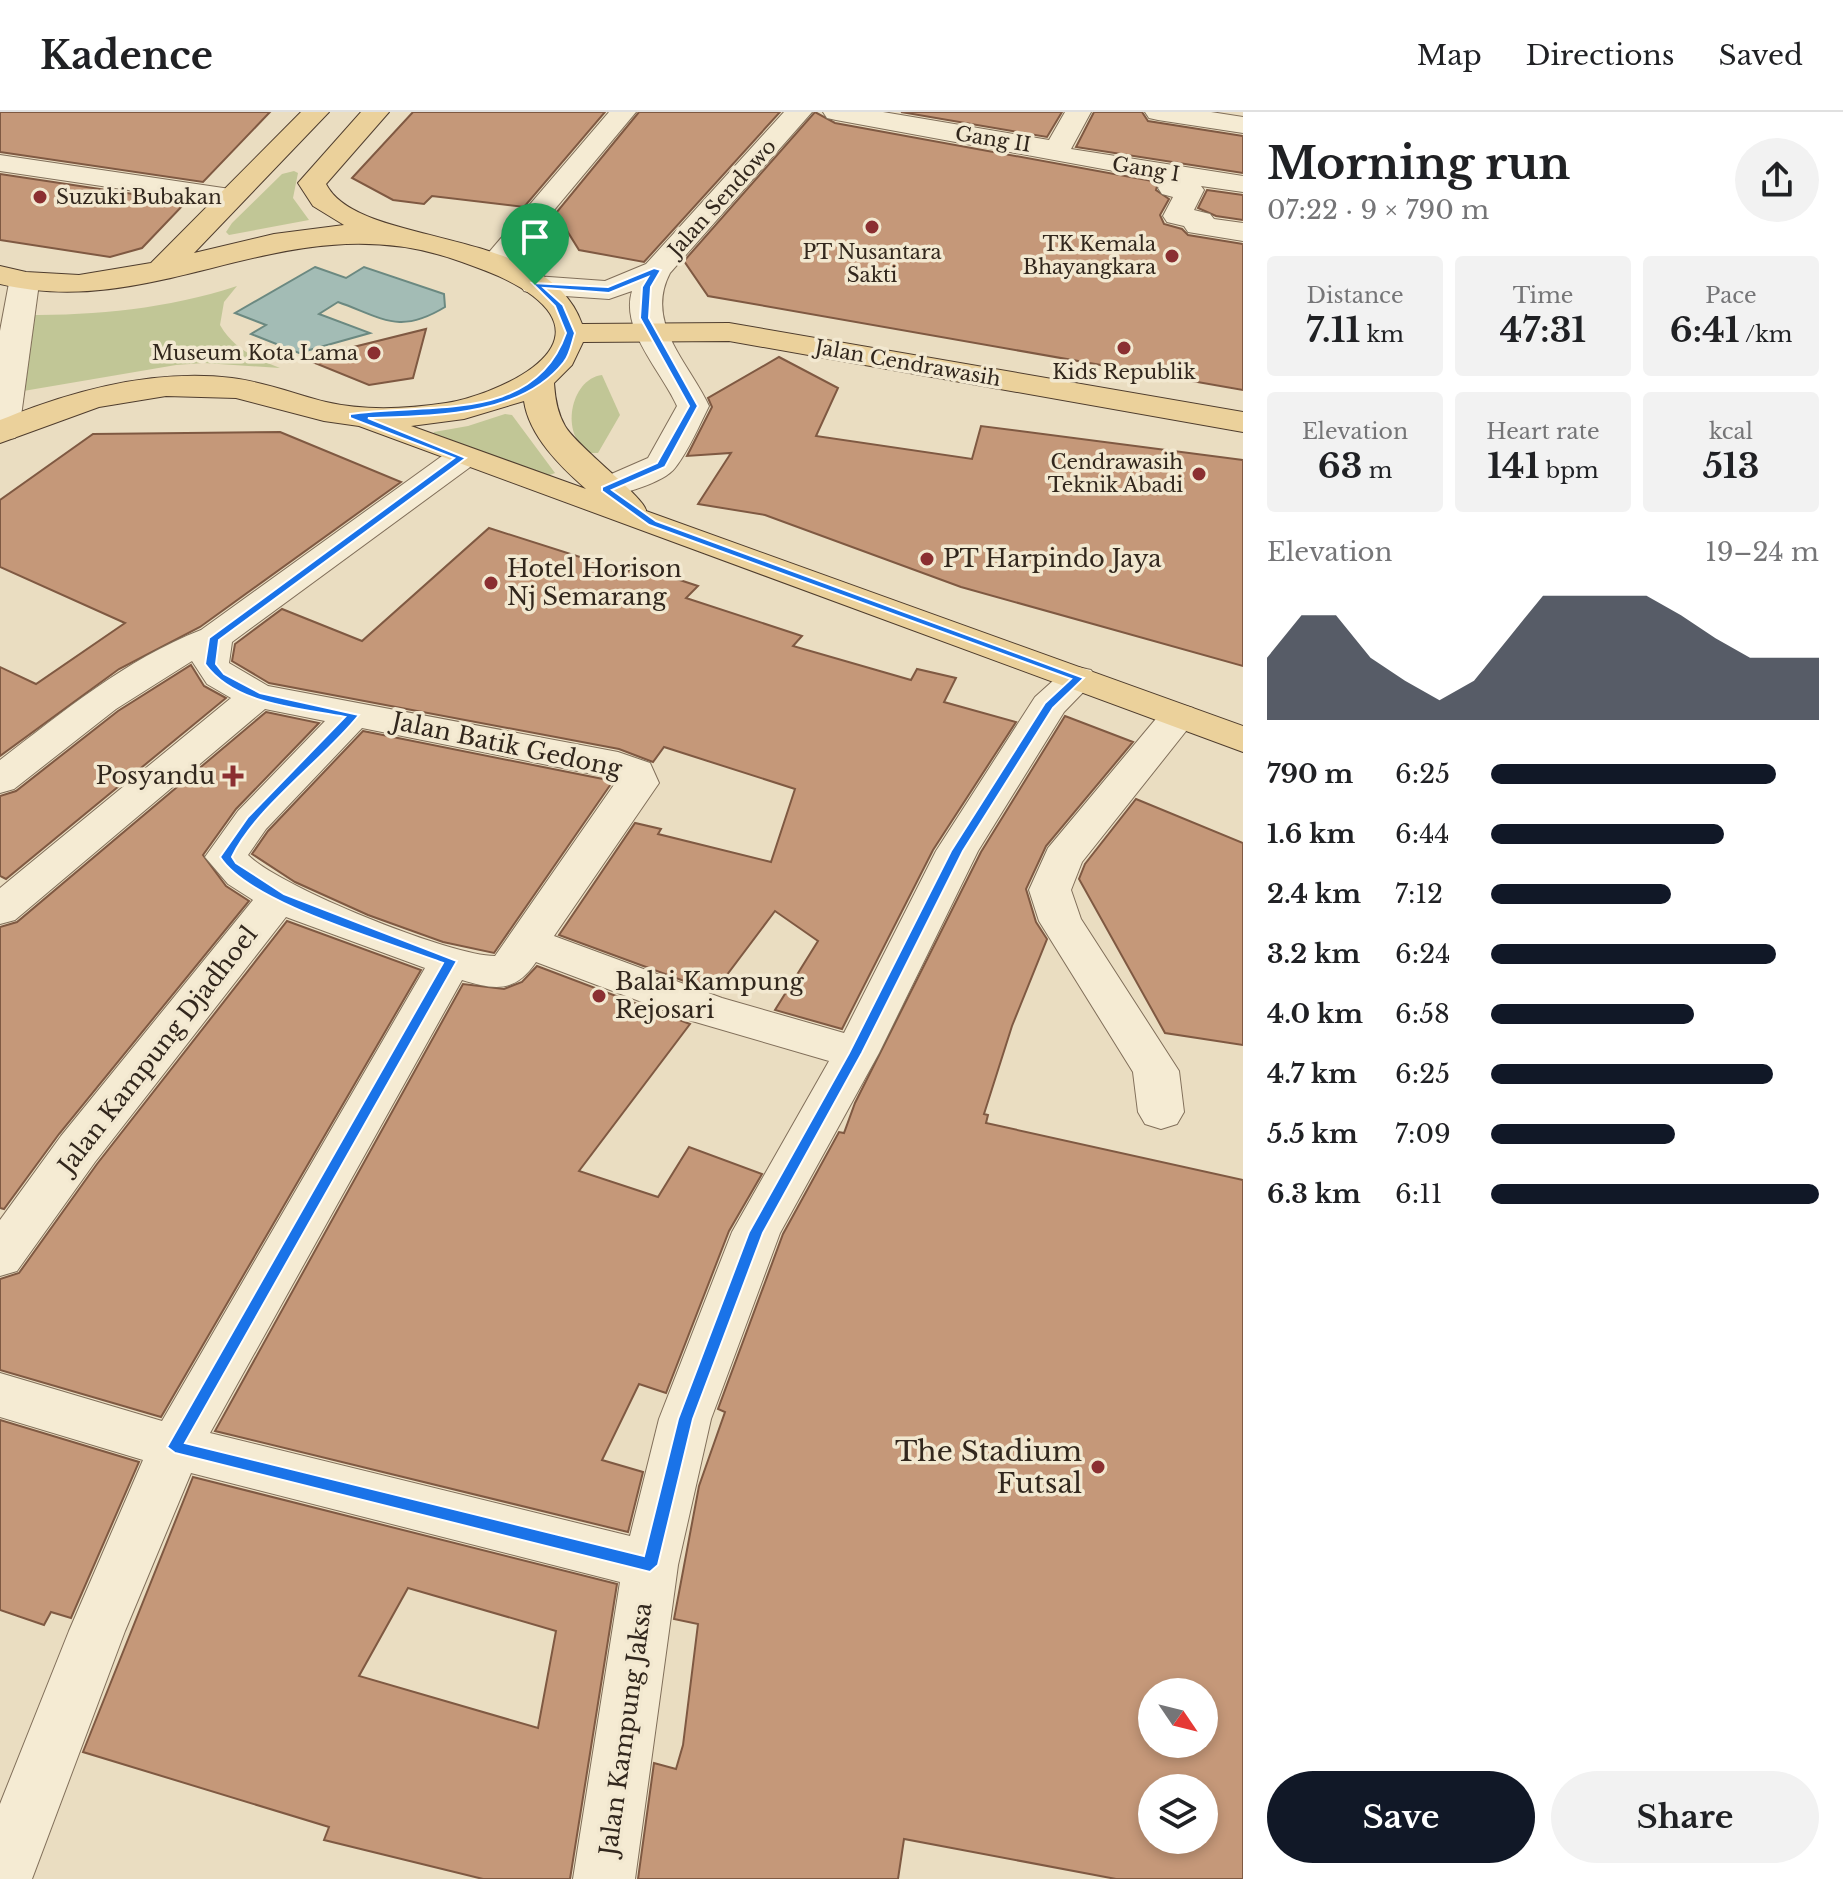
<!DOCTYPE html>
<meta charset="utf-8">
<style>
:root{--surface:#fff;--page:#f2f2f2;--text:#202124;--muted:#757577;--line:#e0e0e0;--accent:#111827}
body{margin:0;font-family:"Libre Baskerville",serif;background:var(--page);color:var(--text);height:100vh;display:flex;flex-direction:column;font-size:30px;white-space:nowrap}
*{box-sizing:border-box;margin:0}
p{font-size:26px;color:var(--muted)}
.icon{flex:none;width:44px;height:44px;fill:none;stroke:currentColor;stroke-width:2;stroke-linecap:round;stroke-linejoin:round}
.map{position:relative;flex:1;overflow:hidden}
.drawer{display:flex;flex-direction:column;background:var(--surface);width:600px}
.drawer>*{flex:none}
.needle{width:52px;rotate:125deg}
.buttons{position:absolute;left:1138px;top:1566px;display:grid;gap:16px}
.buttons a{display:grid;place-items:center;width:80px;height:80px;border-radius:50%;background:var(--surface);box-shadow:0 4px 12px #0003;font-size:40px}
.pin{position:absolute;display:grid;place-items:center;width:68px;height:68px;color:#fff;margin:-82px -34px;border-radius:50% 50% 50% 0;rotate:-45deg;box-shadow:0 0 8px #0007}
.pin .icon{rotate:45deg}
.round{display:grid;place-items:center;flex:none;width:84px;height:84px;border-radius:42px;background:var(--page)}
.headline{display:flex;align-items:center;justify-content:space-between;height:136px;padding:0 24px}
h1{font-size:44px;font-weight:800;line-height:60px}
.stats{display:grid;grid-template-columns:repeat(3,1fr);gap:12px;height:136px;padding:8px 24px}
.stats div{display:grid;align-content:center;border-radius:8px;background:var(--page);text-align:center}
.stats b{font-size:34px;font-weight:800}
.stats small{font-size:22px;font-weight:400}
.stats p{font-size:22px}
.chart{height:224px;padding:16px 24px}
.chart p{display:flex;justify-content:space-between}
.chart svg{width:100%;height:144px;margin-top:8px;fill:var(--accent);opacity:.7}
.cta{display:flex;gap:16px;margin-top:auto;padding:16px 24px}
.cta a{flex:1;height:92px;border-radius:48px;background:var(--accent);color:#fff;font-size:32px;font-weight:800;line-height:92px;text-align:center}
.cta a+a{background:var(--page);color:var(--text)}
ul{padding:0 24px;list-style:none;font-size:26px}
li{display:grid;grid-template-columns:128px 96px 1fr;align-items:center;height:60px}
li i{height:20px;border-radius:10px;background:var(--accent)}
header{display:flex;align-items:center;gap:48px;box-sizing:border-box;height:112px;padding:0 40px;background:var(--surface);border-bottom:2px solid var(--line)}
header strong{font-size:38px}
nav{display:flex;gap:44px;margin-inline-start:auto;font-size:28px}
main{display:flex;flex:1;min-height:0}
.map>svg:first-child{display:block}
.green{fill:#c1c696}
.water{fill:#a3bcb5;stroke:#6b8981;stroke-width:2}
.building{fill:#c59879;stroke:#7f5942;stroke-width:2;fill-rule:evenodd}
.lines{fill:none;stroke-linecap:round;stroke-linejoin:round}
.minor-casing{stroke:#816f5a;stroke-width:2}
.major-casing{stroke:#4f3d2e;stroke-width:2}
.minor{fill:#f5ebd3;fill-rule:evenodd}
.major{fill:#ebd19b;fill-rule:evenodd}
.route{fill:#1a73e8;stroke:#fff;stroke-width:2;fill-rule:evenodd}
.poi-dot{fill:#8b2f31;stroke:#f2e8d0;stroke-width:3}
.labels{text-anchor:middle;stroke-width:7;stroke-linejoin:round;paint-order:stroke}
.far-street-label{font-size:20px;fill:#32271d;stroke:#f2e8d0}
.far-poi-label{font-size:20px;fill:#32271d;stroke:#f2e8d0;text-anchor:end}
.poi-label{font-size:24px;fill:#32271d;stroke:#f2e8d0;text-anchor:start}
.street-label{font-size:24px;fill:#32271d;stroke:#f2e8d0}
.near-poi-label{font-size:28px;fill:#32271d;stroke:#f2e8d0;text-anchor:end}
</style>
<header>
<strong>Kadence</strong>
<nav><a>Map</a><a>Directions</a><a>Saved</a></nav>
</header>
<main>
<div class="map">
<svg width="1243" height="1767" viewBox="0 0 1243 1767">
<rect width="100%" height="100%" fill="#eaddc1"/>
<g class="green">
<path d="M294,59L298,61L293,86L309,108L229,123L226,120L232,111L282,62Z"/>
<path d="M237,174L224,190L220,213C234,237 255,246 280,256L204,251L176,253L0,283L7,203C87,204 160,199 237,174Z"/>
<path d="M602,263L620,303L598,341H590C559,324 570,267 602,263Z"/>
<path d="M505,302L512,303L555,361L547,364L431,326L434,320L468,314Z"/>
</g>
<path class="water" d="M315,155L346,166L364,155L444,182L445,195C399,223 383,206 338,190L319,202L370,221L299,241L251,222L266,213L235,201Z"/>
<g class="building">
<path d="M0,0H270L203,70L0,40Z"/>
<path d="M413,0H605L524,95L432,84L424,92L393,88L352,66Z"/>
<path d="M639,0H780L644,150L579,138L556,101Z"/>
<path d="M815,0L835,11L1158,70L1156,78L1169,87L1160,103L1164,112L1182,117L1188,123L1243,132V278L708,184L684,149Z"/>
<path d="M901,0H1062L1047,25Z"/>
<path d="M1094,0H1142L1148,9L1243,24V61L1076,35Z"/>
<path d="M0,62L186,90L142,136L110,145L0,128Z"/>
<path d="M1207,78L1243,83V108L1216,104L1198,96Z"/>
<path d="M426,217L413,266L369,273L305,247Z"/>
<path d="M779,245L838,276L816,324L972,347L981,314L1243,348V554L961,475L765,403L698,392L731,341L687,344L712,295L708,286Z"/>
<path d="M280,320L401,370L200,515L119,557L0,644V555L36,572L125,511L0,455V388L93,322Z"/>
<path d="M489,416L627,460L634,453L698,474L686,486L802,524L793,534L911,568L917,557L956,566L944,590L1016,610L933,738L842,917L775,898L818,829L775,799L714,880L559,823L635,711L661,717L658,722L771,750L795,677L664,635L653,650L619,637L269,571L232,549L235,532L282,497L362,529Z"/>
<path d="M191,553L204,574L226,586L6,767L0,764V684L16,679L118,599Z"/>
<path d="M266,600L319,611L236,697L203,743L226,774L249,789L59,1022L4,1097L0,1096V815L17,810Z"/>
<path d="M1065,604L1133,630L1046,734L1026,777L1036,810L1047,827L1012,914L984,1002L988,1003L986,1011L1243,1068V1767H1116L904,1727L898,1767H638L654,1651L676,1657L683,1633L698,1512L674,1507L699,1374L725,1300L718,1297L783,1122L839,1020L844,1021L855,991L981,740ZM1152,1580H1204V1632H1152ZM1152,1676H1204V1728H1152Z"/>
<path d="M363,619L613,669L494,841L443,830L368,803L295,770L252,742L268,719Z"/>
<path d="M1136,687L1243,731V933L1165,921L1079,767L1085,752Z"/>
<path d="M287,809L421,858L161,1305L0,1258V1167L19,1161L97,1052Z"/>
<path d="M537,854L690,912L579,1059L658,1085L689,1035L762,1062L729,1119L666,1281L639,1272L602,1348L643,1360L628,1420L215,1319L463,872L504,877L522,870Z"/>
<path d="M0,1308L139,1350L71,1506L51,1500L44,1513L0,1498Z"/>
<path d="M193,1365L617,1472L570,1767H483L324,1728L329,1715L83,1640ZM408,1476L556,1519L538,1616L359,1564Z"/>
</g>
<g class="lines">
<g class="minor-casing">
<g id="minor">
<path d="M609,0H636L504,158H484L479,152L484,146Z"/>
<path d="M784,0H812L670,161C644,211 689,251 709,294C699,314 689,338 675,356C664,371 610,388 593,384L588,377L593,370L648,346L677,294C662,260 620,218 632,179L609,187L535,182L524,179L520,173L524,167L535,164L605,169L646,152Z"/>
<path d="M823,0H883L1049,28L1065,0H1091L1071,37L1243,64V80L1201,74L1204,78L1194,98L1210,102L1214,107L1243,111V129L1188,120L1184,114L1167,110L1163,104L1173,85L1162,82L1158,76L1163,68L836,8L827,6Z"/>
<path d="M1145,0H1211L1243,5V21L1158,8L1149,6Z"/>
<path d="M0,43L230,77L240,79L244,85L240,91L230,93L0,59Z"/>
<path d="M24,162L35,165L39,171L19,319L15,326L0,328V219L9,171L13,165Z"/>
<path d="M461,336L473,339L478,346L473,353L232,530L229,551L268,574L618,640L650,651L659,671L554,824L722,886L844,921L936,739L1035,585L1065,558L1078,555L1091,558L1097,566L1064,600L978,739L879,941L780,1121L711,1307L678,1453L635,1767H573L620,1470L191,1361L125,1519L32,1767H0V1692L69,1519L143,1348L0,1305V1261L162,1309L425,856L286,805L95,1050L17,1159L0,1164V1108L61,1024L253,788L228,772L205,745L238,699L325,609L265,597L15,808L0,812V776L231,586L207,572L192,549L116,597L14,677L0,681V648C64,599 125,548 201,518L449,339ZM362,616L618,667L495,844C450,844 280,775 248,743L266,717ZM536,850L692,909L829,949L732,1120L659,1307L630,1424L210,1321L462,868C495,878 515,881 536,850Z"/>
<path d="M1179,592L1193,596L1198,604L1082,750L1071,778L1081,807L1179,959L1184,1000L1177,1012L1161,1017L1145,1012L1138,1000L1133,960L1039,809L1029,778L1048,736L1165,596Z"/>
</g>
</g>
<g class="major-casing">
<path id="major" d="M301,0H329L194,141L274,122L344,113L313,94L298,71L361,0H389L326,72C359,137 547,112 582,212L729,211L1243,300V320L729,229L583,230L572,253L554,271C555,286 557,300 565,314C577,335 647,387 646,399L1243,614V640L359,314L324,309L236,286L166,284L99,295L0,331V308L8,305C78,277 156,257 232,266C264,270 295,282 326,290C364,299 407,297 446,291C490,284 604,239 533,184C512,168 487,159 462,150C291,87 162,211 0,172V154L26,160L79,163L151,151ZM524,289C529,324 561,355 586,377L411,314L464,307Z"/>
</g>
<use href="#minor" class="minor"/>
<use href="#major" class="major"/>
</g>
<path class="route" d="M654,156L661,158L651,175L649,206L698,294L665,355L612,378L656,409L1084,566L1053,596L963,739L862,941L763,1121L693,1307L658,1453L650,1460L175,1341L167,1335L443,851C389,830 250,792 220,745L248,705L345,605C298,596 235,593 205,552L209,526L454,346L350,306V302C425,290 534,313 566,221L555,194L532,171L608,175ZM648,165L642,175L640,206L689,294L657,351L602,375V379L649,413L1071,567L1045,591L951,739L849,941L749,1120L678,1307L644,1444L185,1331L457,849L284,782L236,751L232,745C255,696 324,647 359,603L260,581L224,562L216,552L219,528L466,346L368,306C431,304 521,305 564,250C570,243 572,230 575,221L563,193L544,176L609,181Z"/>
<g class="poi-dot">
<circle cx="40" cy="85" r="8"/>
<circle cx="872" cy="115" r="8"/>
<circle cx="1172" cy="144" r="8"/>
<circle cx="1124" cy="236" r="8"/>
<circle cx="374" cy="241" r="8"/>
<circle cx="1199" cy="362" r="8"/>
<circle cx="927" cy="447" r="8"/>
<circle cx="491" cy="471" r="8"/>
<path d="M229 652h8v8h8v8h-8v8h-8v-8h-8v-8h8z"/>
<circle cx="599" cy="884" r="8"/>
<circle cx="1098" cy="1355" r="8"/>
</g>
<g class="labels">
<g class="far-street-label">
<text transform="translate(993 27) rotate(9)" y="7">Gang II</text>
<text transform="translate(1146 57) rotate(9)" y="7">Gang I</text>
<text transform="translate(722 86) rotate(-48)" y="7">Jalan Sendowo</text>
<text transform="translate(908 251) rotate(10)" y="7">Jalan Cendrawasih</text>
</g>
<g class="far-poi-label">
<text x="56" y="92" text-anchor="start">Suzuki Bubakan</text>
<text x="1156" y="139">TK Kemala<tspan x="1156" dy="23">Bhayangkara</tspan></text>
<text x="872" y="147" text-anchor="middle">PT Nusantara<tspan x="872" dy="23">Sakti</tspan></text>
<text x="358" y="248">Museum Kota Lama</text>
<text x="1124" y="267" text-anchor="middle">Kids Republik</text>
<text x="1183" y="357">Cendrawasih<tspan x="1183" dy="23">Teknik Abadi</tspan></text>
</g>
<g class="poi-label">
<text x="943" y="455">PT Harpindo Jaya</text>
<text x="507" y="465">Hotel Horison<tspan x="507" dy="28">Nj Semarang</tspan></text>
<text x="215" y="672" text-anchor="end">Posyandu</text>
<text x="615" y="878">Balai Kampung<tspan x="615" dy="28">Rejosari</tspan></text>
</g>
<g class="street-label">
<text transform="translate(507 633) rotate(12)" y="8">Jalan Batik Gedong</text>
<text transform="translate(158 938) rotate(-52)" y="8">Jalan Kampung Djadhoel</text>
<text transform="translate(626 1617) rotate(-82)" y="8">Jalan Kampung Jaksa</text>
</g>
<g class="near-poi-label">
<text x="1082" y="1349">The Stadium<tspan x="1082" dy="32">Futsal</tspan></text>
</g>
</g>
</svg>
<div class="buttons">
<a><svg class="needle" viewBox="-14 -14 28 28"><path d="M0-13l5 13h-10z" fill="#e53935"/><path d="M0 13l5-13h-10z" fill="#757577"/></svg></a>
<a><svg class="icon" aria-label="layers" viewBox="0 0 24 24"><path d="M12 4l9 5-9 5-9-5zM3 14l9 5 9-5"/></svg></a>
</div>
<div class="pin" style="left:535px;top:173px;background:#1e9e55"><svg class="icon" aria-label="arrive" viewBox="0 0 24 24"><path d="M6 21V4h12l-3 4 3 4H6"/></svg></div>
</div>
<section class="drawer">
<div class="headline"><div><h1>Morning run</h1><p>07:22 · 9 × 790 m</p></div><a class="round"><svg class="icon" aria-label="share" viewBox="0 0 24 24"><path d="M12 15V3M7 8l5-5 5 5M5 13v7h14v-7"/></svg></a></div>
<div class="stats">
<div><p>Distance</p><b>7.11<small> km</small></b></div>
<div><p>Time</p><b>47:31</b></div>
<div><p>Pace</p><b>6:41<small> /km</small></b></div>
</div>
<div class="stats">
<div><p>Elevation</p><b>63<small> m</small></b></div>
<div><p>Heart rate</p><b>141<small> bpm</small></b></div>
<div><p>kcal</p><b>513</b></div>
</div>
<div class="chart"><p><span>Elevation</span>19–24 m</p>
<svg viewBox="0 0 160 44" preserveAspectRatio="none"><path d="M0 44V25L10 12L20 12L30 25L40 32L50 38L60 32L70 19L80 6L90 6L100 6L110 6L120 12L130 19L140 25L150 25L160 25V44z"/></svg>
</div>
<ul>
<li><b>790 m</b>6:25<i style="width:87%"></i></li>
<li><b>1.6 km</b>6:44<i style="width:71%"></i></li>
<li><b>2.4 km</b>7:12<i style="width:55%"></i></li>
<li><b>3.2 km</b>6:24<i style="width:87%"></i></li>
<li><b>4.0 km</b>6:58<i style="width:62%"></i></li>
<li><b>4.7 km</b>6:25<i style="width:86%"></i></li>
<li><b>5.5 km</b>7:09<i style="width:56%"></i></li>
<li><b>6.3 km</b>6:11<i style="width:100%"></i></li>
</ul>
<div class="cta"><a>Save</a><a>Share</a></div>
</section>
</main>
